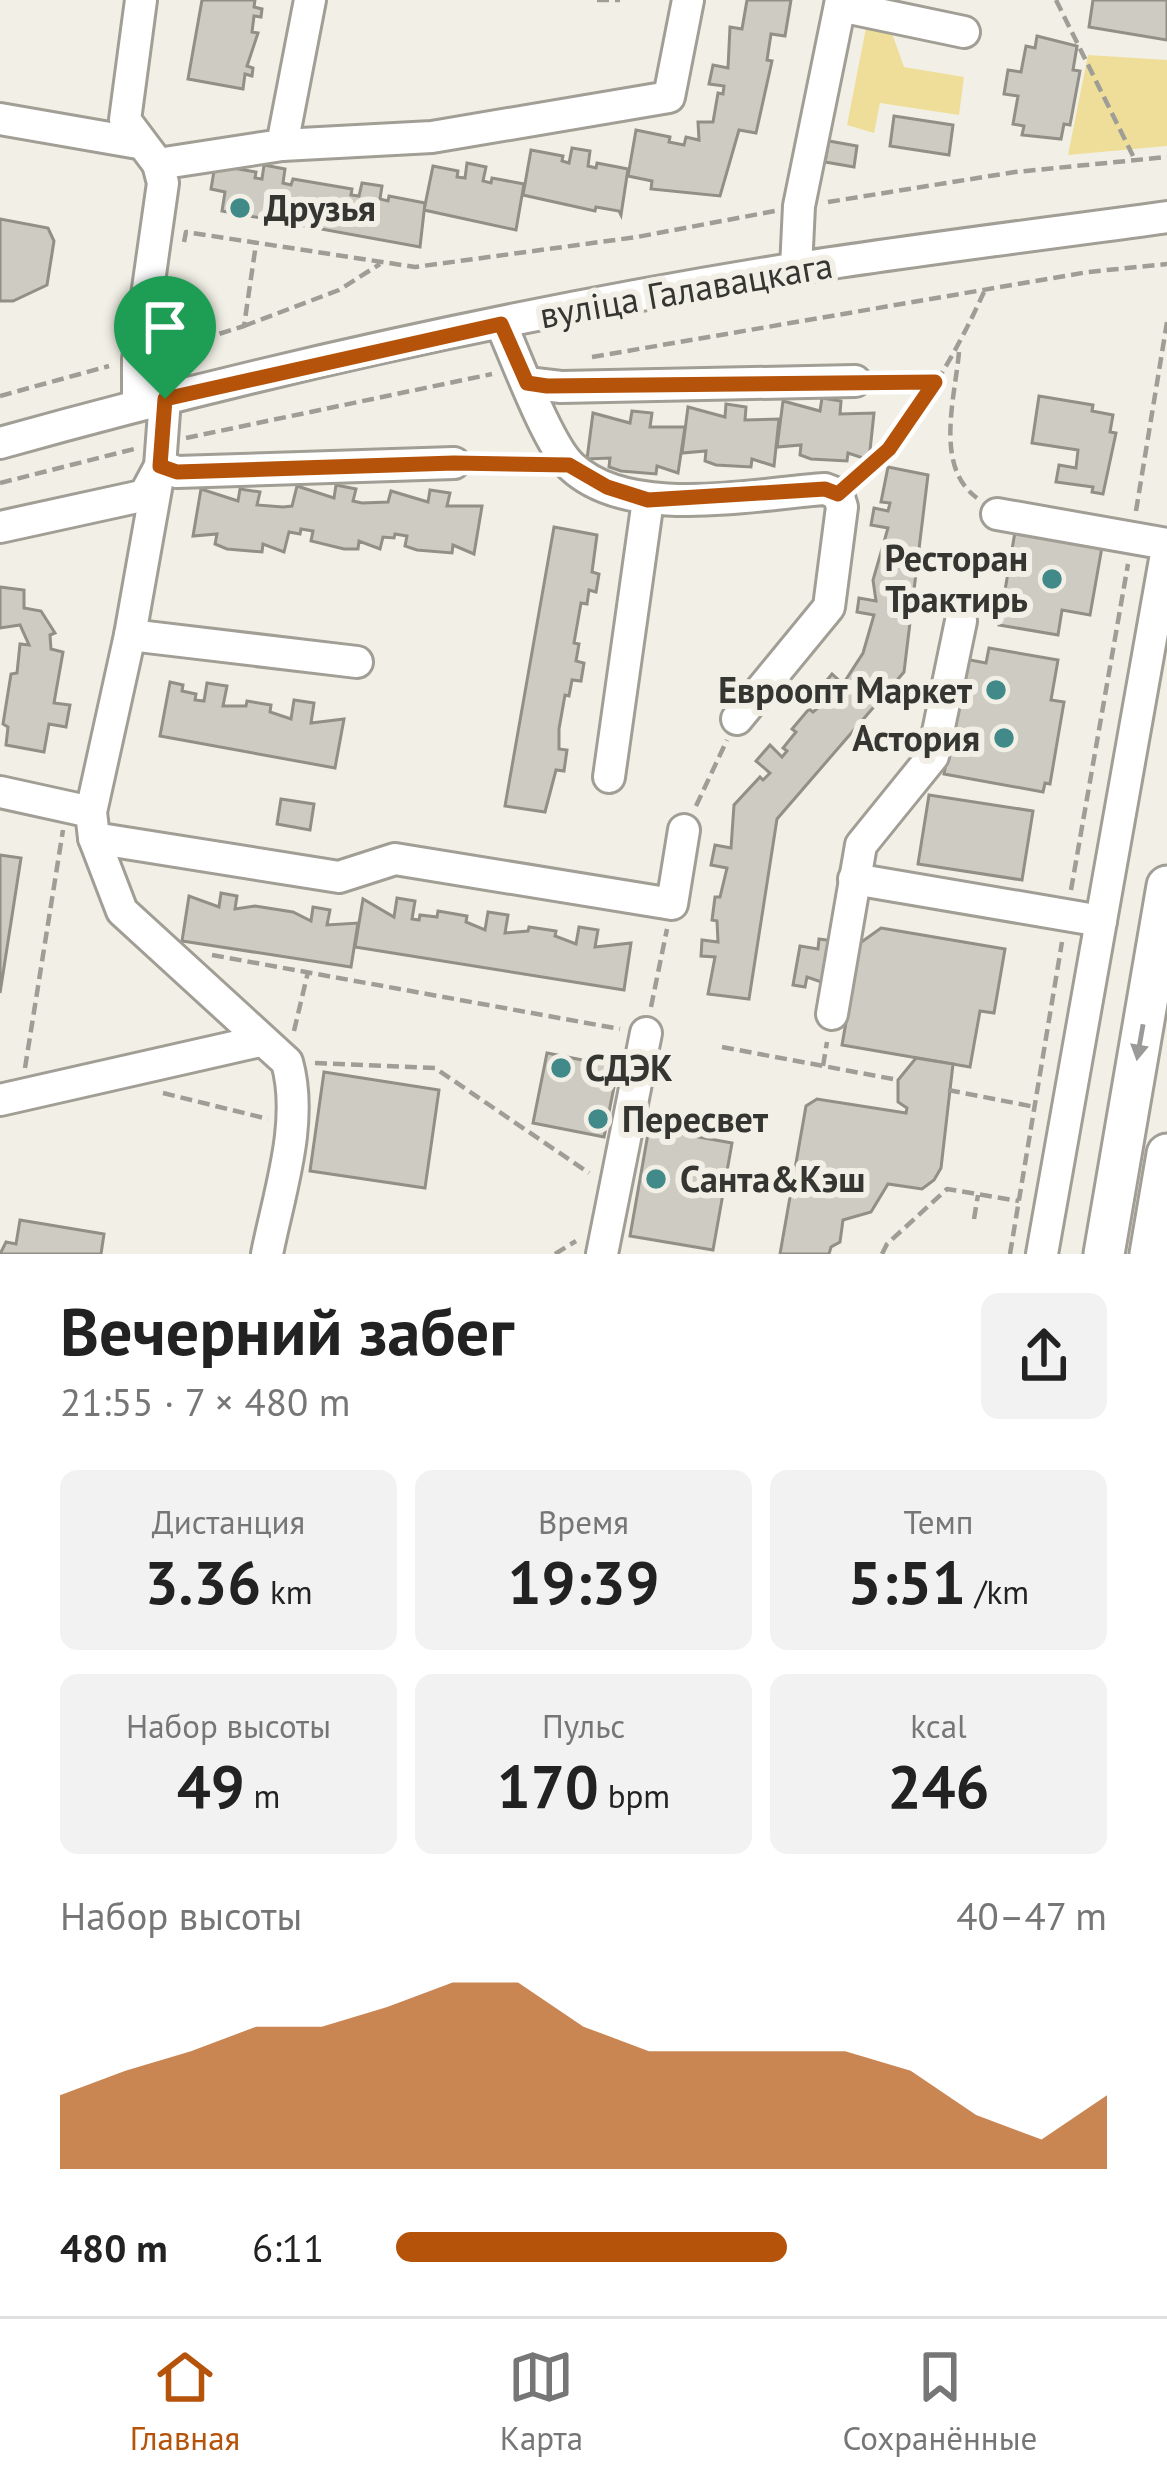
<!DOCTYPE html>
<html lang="ru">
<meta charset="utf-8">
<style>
:root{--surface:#fff;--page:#f2f2f2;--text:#222;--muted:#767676;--line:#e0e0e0;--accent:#b45309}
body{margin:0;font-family:"PT Sans",sans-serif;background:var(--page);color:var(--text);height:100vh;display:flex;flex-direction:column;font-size:45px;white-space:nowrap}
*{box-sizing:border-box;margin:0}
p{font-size:39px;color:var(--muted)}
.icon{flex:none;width:66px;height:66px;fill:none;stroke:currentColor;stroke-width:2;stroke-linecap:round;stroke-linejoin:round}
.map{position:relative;height:1254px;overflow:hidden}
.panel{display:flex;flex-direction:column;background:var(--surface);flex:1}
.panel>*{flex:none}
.pin{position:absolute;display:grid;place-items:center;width:102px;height:102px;color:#fff;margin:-123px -51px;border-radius:50% 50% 50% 0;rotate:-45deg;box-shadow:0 0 12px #0007}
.pin .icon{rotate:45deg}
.round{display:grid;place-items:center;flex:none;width:126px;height:126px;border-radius:18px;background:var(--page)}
.head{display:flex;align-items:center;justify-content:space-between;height:204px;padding:0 60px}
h1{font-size:66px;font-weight:800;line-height:90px}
.stats{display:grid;grid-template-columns:repeat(3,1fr);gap:18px;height:204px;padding:12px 60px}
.stats div{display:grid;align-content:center;border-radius:18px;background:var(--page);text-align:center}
.stats b{font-size:60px;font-weight:800}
.stats small{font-size:33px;font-weight:400}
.stats p{font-size:33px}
.chart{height:336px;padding:24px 60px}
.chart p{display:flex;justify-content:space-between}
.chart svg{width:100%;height:216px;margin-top:12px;fill:var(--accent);opacity:.7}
ul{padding:0 60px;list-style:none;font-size:39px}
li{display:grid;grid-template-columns:192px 144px 1fr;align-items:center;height:90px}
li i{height:30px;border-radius:15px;background:var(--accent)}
.tab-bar{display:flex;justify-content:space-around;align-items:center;height:168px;border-top:3px solid var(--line);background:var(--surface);font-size:33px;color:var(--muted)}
.tab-bar a{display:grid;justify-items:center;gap:6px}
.tab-bar .current{color:var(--accent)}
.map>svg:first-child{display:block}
.green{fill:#efde99}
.building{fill:#cecbc2;stroke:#918f86;stroke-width:3}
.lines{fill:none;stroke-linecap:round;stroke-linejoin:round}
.minor-casing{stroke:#a09e95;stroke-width:36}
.major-casing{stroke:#a09e95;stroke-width:45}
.path{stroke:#9e9d96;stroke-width:4.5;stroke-dasharray:12 6;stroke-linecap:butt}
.minor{stroke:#fff;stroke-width:30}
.major{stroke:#fff;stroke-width:39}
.oneway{fill:#9a9a98}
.route-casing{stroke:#fff;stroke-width:24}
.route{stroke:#b45309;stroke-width:15}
.poi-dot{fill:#428a89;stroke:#f2f0e6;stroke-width:4.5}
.labels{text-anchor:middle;stroke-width:12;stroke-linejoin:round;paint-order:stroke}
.poi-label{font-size:36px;font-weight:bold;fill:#353531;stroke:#f2f0e6;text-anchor:start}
.street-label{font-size:36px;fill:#353531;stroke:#f2f0e6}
</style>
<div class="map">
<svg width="1167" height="1254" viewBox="0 0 1167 1254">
<rect width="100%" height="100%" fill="#f2f0e6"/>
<g class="green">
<path d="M867,23L890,28L904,67L964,77L959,115L880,103L874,133L847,125Z"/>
<path d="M1088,55L1167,60V146L1068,155Z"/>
</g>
<g class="building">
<path d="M202,0H255L254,7L262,9L261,17L254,16L252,32L258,33L247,66L253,68L252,76L245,74L243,89L188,79Z"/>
<path d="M747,0H791L785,36L771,34L767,60L772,61L756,133L739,130L720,196L651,189L652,181L628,176L636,130L670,137L669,142L684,145L686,137L699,140L698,122H713L718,93L723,94L724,86L709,84L713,65L728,68L730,27L742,29Z"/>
<path d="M1093,0H1167V40L1089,27Z"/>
<path d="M1037,36L1077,46L1073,70L1080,71L1070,125L1064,124L1061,139L1022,135L1024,126L1013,124L1018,96L1004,94L1008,70L1021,72L1026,46L1035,48Z"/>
<path d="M894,116L953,125L949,155L890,146Z"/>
<path d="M829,141L857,146L854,167L825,162Z"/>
<path d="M572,148L590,151L588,166L596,168L597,163L628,169L621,215L619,211L596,207L595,211L523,195L531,150L563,156L562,161L569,163Z"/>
<path d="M467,163L486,167L483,181L491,183L492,178L524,184L516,230L424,210L433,166L458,171L457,177L465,178Z"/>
<path d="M215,165L256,172L255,178L262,179L264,165L285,169L283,183L291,185L293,179L352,189L351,195L359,196L362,183L382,186L380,199L388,201L389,196L425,203L420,247L222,211L225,192L211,189Z"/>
<path d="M0,219L48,228L54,241L47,285L13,301H0Z"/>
<path d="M1039,396L1093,405L1092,411L1113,415L1110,432L1116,433L1103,494L1092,492L1093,487L1056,482L1059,465L1076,468L1078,450L1032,443Z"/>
<path d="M822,398L841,401L840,414L874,413L869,460L848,453L847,461L811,459L800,455L801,445L777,447L783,401L820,411Z"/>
<path d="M726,404L746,407L745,420L779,419L774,466L752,459L751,467L716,465L705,461L706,451L682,453L688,407L725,417Z"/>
<path d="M632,411L652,413L650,427H685L678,473L657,466L656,474L621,471L609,467L610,458L587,459L593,413L630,423Z"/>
<path d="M888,467L928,475L904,672L777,819L749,999L708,994L715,957L701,956L702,940L718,942L717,921L712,920L715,897H720L727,868L711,865L715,845L731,848L734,805L760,777L763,780L770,773L756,761L770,745L782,757L787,751L783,748L796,732L792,729L809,709L813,712L833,695L823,685L832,674L843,684L863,653L874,615L857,612L859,598L876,601L873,580L888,528L871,525L874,508L888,511L890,503L881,502Z"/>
<path d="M336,485L356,489L353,501L362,503L388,502L391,491L428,502L430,490L450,493L447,506H482L474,554L453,545L452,553L417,550L405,546L407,536L395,534L394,538L383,537L380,549L359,541L358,549H344L311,541L313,531L301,529L300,534L289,532L284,552L263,544L262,552L227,549L215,544L217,534L193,536L201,489L238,501L240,489L260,492L257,505L283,507L292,506L297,486L334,498Z"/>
<path d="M554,527L597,535L592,572L599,574L596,592L589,590L587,604L581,603L574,643L579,644L576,661L584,663L581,681L572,680L569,696L565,695L559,729V749L567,750L564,771L556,770L545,812L505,806Z"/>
<path d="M1015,532L1102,547L1090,615L1062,610L1058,635L999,625Z"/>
<path d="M0,587L24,590V608L41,611L55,633L50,635L51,649L63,652L54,703L70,705L66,727L49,724L44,752L6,745L8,727L3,724L11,674L17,673L20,644L29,645L20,625L0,628Z"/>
<path d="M989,648L1058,660L1051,700L1064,702L1050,784L1045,783L1043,792L944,774L965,659L986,663Z"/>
<path d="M170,682L183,685L182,691L196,694L195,700L204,701L207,683L227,686L223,706H246L247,701L271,705L270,712L291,719L294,700L314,703L311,723L344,719L335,768L160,736Z"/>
<path d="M929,795L1033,811L1022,880L918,864Z"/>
<path d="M281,799L314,804L310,830L277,824Z"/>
<path d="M0,855L21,858L0,993Z"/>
<path d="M221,893L237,896L235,909L255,906L293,912L311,921L313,907L330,910L327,925L358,923L351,967L182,941L189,896L219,907Z"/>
<path d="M397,898L415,901L412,919L419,920L420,915L437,917L438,911L467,916L466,922L485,930L488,912L508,915L505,933L528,931L529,927L556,931L555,936L576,944L579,927L598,930L595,947L631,943L624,990L355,947L363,899L394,917Z"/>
<path d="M881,928L1005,949L994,1013L980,1011L970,1067L842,1045L860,943Z"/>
<path d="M819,939L834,941L827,984L807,977L805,987L793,985L800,946L818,949Z"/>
<path d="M547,1053L618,1067L604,1137L533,1123Z"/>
<path d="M916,1058L953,1064L941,1168L934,1180L922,1189L888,1184L871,1212L843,1220L840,1242L831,1247L829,1254H780L806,1106L817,1099L906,1113L907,1108L898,1102V1080Z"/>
<path d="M324,1072L439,1090L425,1188L310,1171Z"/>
<path d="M649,1128L732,1143L713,1250L630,1236Z"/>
<path d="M20,1220L104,1234L101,1254H0L6,1242L16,1244Z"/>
</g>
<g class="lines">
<g class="minor-casing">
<g id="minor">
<path d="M840,6L964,32"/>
<path d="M0,119L138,143"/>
<path d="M282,145L432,137L669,97L688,0"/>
<path d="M158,164L282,145L310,0"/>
<path d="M796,268L799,206L841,0"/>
<path d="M501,324C516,357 547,443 571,466C629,521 752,494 825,489L838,494L842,507L829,607L737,719"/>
<path d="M527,383L561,387L855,381"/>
<path d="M165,399L160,466L130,635L91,812L94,838L122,911L287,1062C304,1122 279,1193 267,1254"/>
<path d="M138,405V359L163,183L158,164L125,120L141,0"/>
<path d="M0,443C261,370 530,311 798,268C921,249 1044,234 1167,217"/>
<path d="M997,514L1167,544"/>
<path d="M0,527L137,497L145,494L160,466L177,472L454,463"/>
<path d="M130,635L357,662"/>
<path d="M609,777L648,500"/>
<path d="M0,792L91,812"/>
<path d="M94,838L339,877L395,859L672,904L684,830"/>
<path d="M854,879L1101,921"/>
<path d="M832,1014L861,845L933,756L961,621"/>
<path d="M0,1100L260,1041"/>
<path d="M602,1254L646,1033"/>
<path d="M1042,1254L1167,548"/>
</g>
</g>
<g class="major-casing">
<g id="major">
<path d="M1104,1254L1167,886"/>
<path d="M1150,1254L1167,1154"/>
</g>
</g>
<g class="path">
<path d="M597,0H620"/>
<path d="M1056,0L1135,160"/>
<path d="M828,202L1015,172L1167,157"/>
<path d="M184,242L186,232L415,267L637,237L775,211"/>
<path d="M172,324L183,365"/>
<path d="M244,326L339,290L380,264"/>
<path d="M168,350L244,326L256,244"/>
<path d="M959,352C955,398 934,467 977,498"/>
<path d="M592,357L1088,272L1167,264"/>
<path d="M881,381H935"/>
<path d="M0,396L109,366"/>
<path d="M186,438L492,374"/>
<path d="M479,463L534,464"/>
<path d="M856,478C913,429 953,360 984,292"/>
<path d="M0,483L134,449"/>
<path d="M1136,511L1167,322"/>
<path d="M696,806L727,740"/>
<path d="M1071,890L1128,564"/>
<path d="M212,955L620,1029"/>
<path d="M651,1007L667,929"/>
<path d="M294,1031L308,972"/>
<path d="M722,1047L898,1080"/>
<path d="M315,1063L435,1068L589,1173"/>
<path d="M823,1066L827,1042"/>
<path d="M25,1068L63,830"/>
<path d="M948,1090L1035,1107"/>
<path d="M163,1093L268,1119"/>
<path d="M974,1219L978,1195"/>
<path d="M555,1254L576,1241"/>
<path d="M882,1254L887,1244L947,1189L1019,1201"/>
<path d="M1010,1254L1062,942"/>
</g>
<use href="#minor" class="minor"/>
<use href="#major" class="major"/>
</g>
<defs><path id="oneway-solid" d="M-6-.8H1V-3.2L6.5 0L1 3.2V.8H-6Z" transform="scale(3)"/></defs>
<use class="oneway" href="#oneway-solid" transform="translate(1140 1042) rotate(100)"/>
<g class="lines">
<g class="route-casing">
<path id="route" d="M501,324L527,383L547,386L935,382L889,449L838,494L825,489L648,500L607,487L569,465L454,463L177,472L160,466L165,399Z"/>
</g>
<use href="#route" class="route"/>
</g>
<g class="poi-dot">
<circle cx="240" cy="208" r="12"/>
<circle cx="1052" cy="579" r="12"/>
<circle cx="996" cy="690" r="12"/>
<circle cx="1004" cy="738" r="12"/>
<circle cx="561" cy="1068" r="12"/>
<circle cx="598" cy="1119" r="12"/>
<circle cx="656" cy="1179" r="12"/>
</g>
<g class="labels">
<g class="poi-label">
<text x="264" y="221">Друзья</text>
<text x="1028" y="571" text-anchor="end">Ресторан<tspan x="1028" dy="41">Трактирь</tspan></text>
<text x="972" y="703" text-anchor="end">Евроопт Маркет</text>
<text x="980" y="751" text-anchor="end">Астория</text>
<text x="585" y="1081">СДЭК</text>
<text x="622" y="1132">Пересвет</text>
<text x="680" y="1192">Санта&amp;Кэш</text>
</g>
<g class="street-label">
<text transform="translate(686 290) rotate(-10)" y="13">вуліца Галавацкага</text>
</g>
</g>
</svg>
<div class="pin" style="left:165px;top:399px;background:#1e9e55"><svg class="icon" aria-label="arrive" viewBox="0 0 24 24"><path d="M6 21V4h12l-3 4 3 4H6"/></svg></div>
</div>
<section class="panel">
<div class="head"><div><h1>Вечерний забег</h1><p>21:55 · 7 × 480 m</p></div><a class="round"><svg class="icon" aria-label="share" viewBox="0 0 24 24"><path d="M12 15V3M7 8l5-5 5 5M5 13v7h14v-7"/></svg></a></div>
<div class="stats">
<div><p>Дистанция</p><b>3.36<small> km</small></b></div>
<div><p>Время</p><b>19:39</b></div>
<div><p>Темп</p><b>5:51<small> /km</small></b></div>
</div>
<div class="stats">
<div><p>Набор высоты</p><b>49<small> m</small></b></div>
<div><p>Пульс</p><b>170<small> bpm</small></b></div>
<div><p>kcal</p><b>246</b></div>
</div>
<div class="chart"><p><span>Набор высоты</span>40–47 m</p>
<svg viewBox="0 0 160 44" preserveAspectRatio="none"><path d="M0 44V29L10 24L20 20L30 15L40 15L50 11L60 6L70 6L80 15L90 20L100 20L110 20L120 20L130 24L140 33L150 38L160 29V44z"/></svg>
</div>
<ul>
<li><b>480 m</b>6:11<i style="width:55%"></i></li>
</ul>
</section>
<nav class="tab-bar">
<a class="current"><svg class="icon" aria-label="home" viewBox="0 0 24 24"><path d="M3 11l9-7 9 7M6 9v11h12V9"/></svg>Главная</a>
<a><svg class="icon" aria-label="map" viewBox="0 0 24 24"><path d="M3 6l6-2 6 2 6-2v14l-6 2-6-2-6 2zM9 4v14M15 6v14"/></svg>Карта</a>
<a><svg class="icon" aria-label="saved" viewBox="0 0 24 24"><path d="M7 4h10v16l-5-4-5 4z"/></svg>Сохранённые</a>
</nav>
